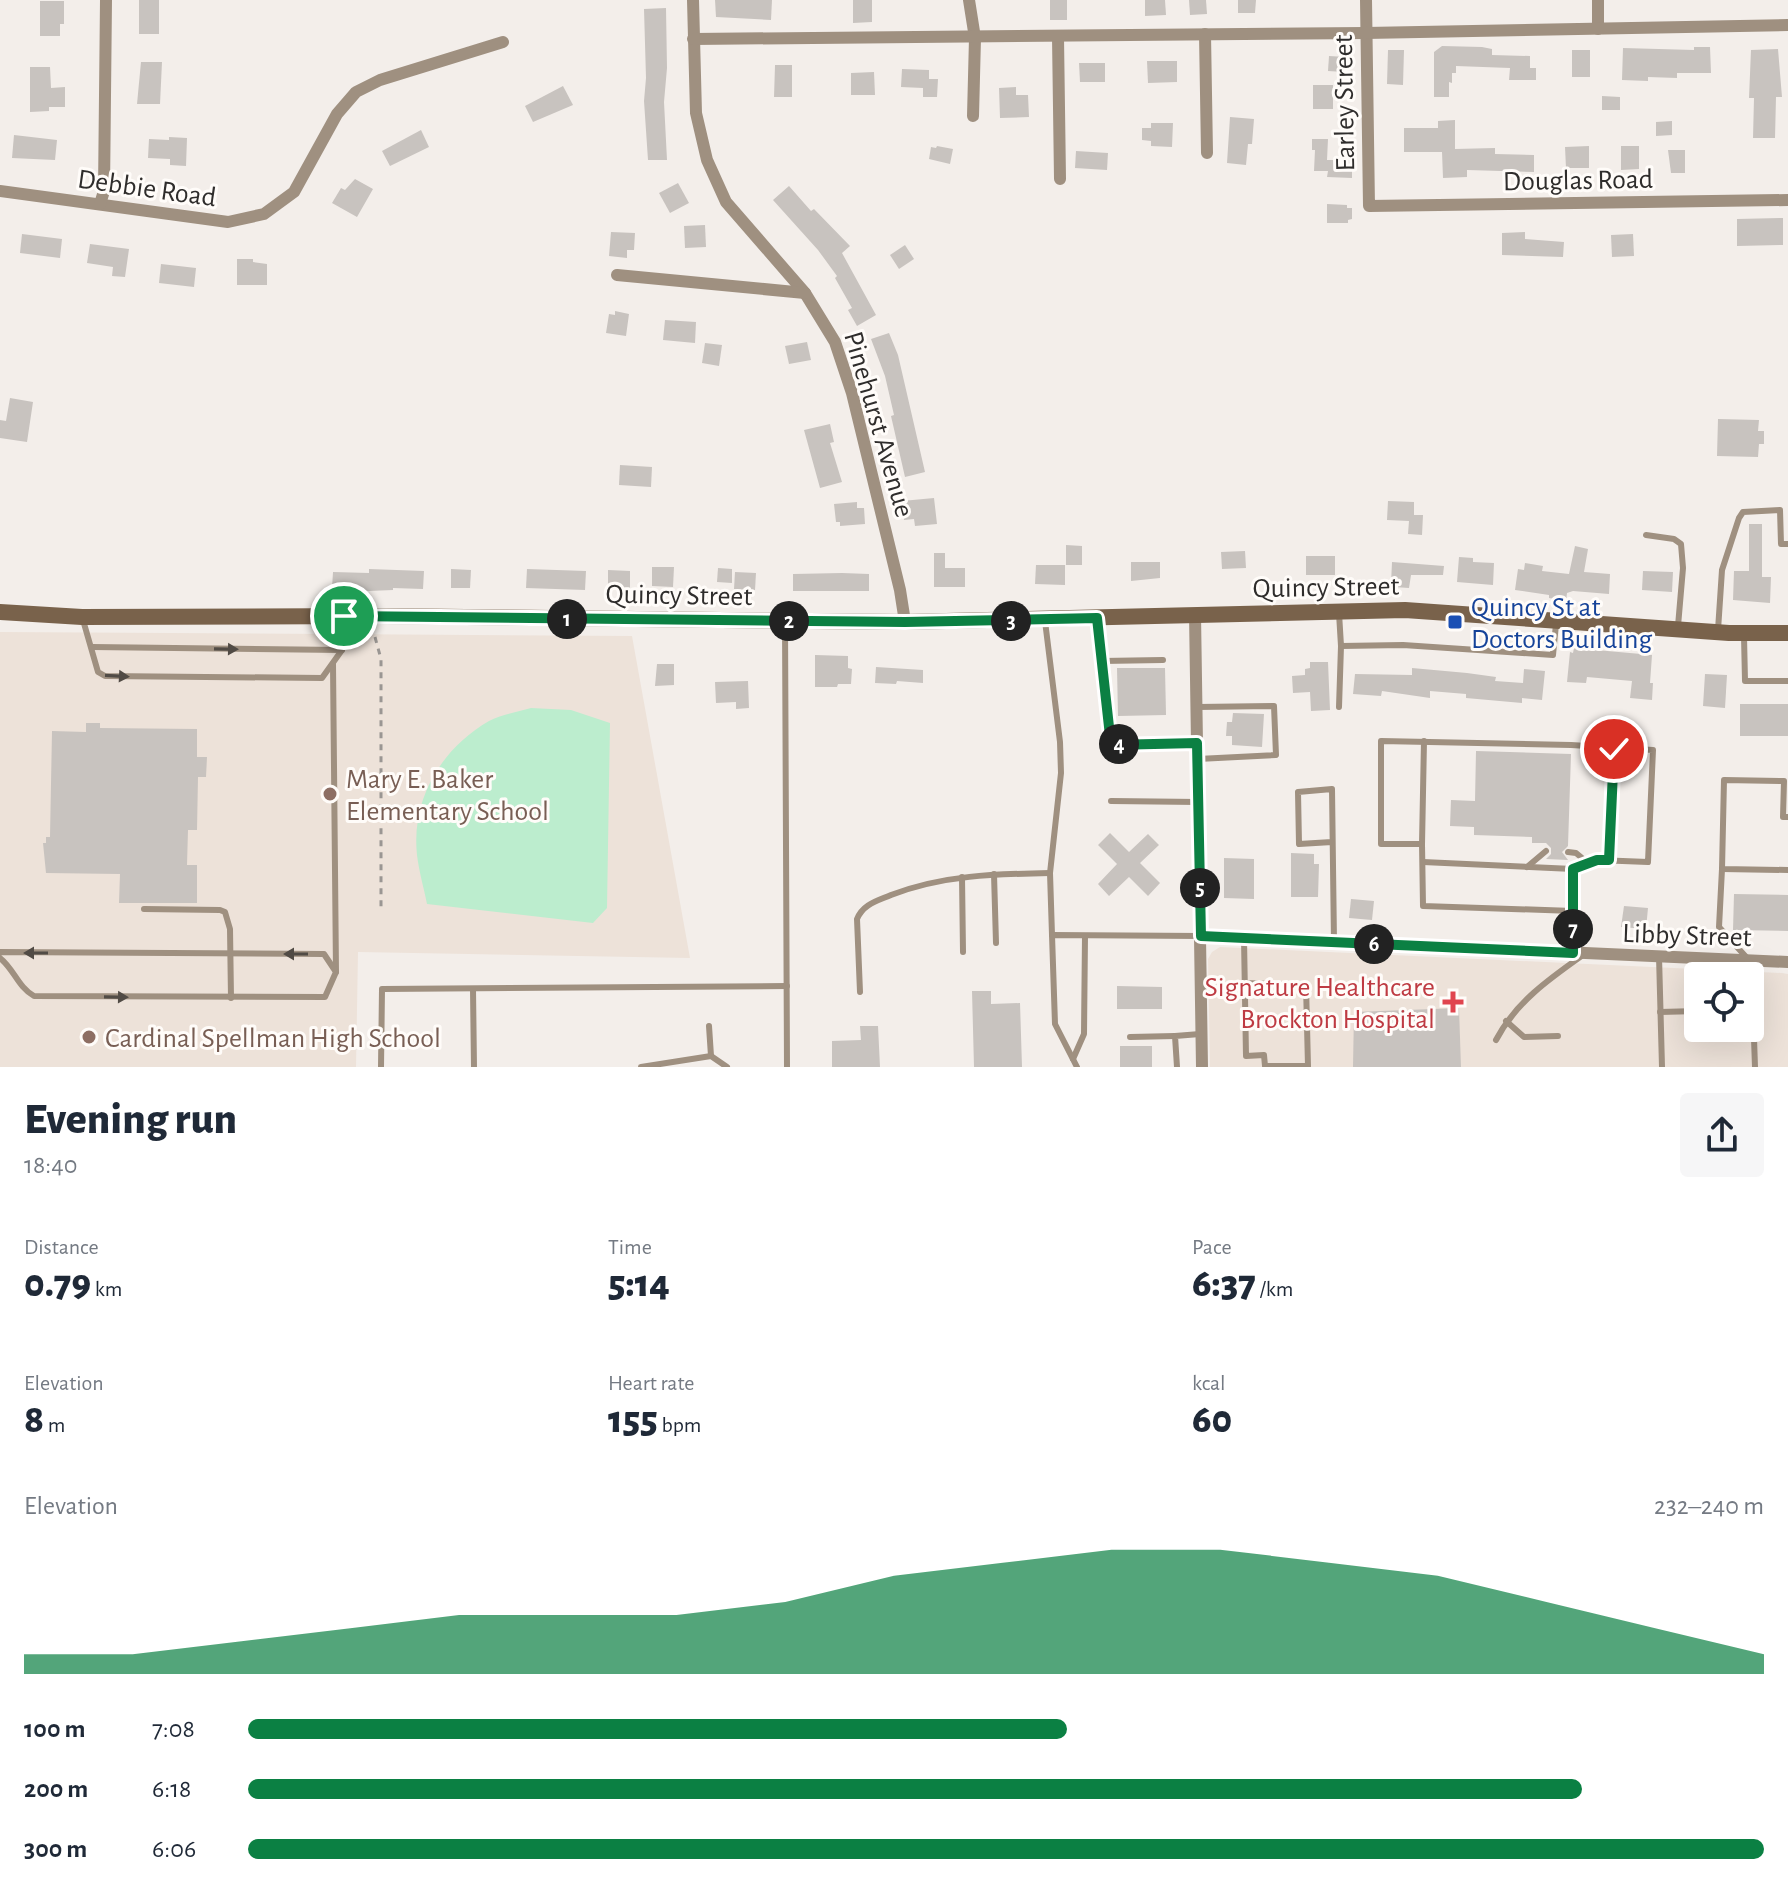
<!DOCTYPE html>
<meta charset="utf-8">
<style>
:root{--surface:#fff;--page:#f6f6f7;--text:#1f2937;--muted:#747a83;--accent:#0b8043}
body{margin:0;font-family:"Alegreya Sans",sans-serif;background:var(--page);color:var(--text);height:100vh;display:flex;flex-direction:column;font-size:30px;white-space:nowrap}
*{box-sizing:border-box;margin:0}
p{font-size:26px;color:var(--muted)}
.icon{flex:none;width:44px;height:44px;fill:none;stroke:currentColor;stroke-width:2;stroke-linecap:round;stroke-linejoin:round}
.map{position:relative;height:1067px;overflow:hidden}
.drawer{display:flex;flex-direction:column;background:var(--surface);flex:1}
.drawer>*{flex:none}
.tools{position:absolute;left:1684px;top:962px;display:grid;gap:16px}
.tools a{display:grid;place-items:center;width:80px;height:80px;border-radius:8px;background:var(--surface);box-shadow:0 8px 32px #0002;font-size:40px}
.pin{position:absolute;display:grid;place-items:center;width:68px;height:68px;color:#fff;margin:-34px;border:4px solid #fff;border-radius:50%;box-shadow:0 2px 8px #0007}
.km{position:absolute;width:40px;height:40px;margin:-20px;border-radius:50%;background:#222;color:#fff;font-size:22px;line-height:40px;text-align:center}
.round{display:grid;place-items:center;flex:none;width:84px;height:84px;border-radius:8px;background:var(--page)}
.overview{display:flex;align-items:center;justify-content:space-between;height:136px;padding:0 24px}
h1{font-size:44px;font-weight:800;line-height:60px}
.metrics{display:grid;grid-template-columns:repeat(3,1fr);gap:12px;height:136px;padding:8px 24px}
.metrics div{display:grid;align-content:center}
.metrics b{font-size:40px;font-weight:800}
.metrics small{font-size:22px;font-weight:400}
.metrics p{font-size:22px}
.chart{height:224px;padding:16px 24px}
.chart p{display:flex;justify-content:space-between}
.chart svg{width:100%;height:144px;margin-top:8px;fill:var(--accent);opacity:.7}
ul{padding:0 24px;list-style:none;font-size:26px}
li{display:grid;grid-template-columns:128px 96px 1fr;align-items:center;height:60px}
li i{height:20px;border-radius:10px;background:var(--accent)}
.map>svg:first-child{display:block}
.built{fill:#ede2d9;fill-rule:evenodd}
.green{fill:#bcedce}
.building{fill:#c8c3bf}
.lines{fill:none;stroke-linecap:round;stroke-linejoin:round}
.path{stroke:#9a9693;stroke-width:3;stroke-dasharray:6 6;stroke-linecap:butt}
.lane{stroke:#9f9080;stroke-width:6}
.street{stroke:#9f9080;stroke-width:12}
.secondary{stroke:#79624b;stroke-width:16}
.oneway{fill:#514b45}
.route-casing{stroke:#fff;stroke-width:16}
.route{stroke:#0b8043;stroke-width:10}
.transit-dot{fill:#1a4fb4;stroke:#fffcf9;stroke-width:3}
.education-dot{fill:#8d6e63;stroke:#fffcf9;stroke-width:3}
.health-dot{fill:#e0444e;stroke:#fffcf9;stroke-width:3}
.labels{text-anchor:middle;stroke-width:6;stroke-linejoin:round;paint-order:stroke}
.street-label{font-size:28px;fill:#2f2d2c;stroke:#fffcf9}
.transit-label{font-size:28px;fill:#164399;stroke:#fffcf9;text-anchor:start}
.education-label{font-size:28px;fill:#785e54;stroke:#fffcf9;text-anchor:start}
.health-label{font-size:28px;fill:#be3a42;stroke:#fffcf9;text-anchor:end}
</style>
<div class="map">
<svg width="1788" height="1067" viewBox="0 0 1788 1067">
<rect width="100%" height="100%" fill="#f3eeea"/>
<g class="built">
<path d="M0,632L632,636L690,958L358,952L356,1067H0Z"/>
<path d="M1220,947L1782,973L1788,974V1067H1210L1208,959L1212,952ZM1698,976H1750V1028H1698Z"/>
</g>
<path class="green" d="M531,708L571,710L610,723L607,908L593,923L427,904C424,888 419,872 417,855C411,799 441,749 489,721C501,715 517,712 531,708Z"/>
<g class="building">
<rect x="139" y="0" width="20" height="34"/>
<path d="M715,0H772L771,20L716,17Z"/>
<path d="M853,0H872V22L853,23Z"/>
<rect x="1050" y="0" width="17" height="20"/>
<path d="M1145,0H1165L1166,15L1145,16Z"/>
<path d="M1189,0H1206L1207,14L1190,15Z"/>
<path d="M1238,0H1256L1255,13H1238Z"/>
<path d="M40,1H64V24H60V36H40Z"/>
<path d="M666,8L667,68L664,102L667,160H648L644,101L646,78L644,9Z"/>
<path d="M1442,46L1482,47L1492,49V55L1530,56V68H1536V80H1509L1510,68L1456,66V73H1452V83L1449,82V97H1434V52Z"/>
<path d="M1694,47H1710L1711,73H1677V78L1648,77V81L1622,80L1623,48L1694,50Z"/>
<path d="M1778,49L1782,97H1776L1775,138H1753L1754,98H1749L1751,50Z"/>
<path d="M1388,50H1404L1403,85L1387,84Z"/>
<rect x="1572" y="50" width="18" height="27"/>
<path d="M1329,56L1346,57L1344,72L1328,71Z"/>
<path d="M1147,61H1177V82L1148,83Z"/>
<path d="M141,62H162L160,104H137Z"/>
<path d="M1079,63H1105V82H1080Z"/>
<path d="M775,65H792V97H774Z"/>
<path d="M30,67H50L51,88L65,87V107H49V111L30,112Z"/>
<path d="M902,69L929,70V79H938L937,97H923V88L901,87Z"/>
<path d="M874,72L875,95H851V73Z"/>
<rect x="1313" y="85" width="20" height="24"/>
<path d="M563,86L573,105L533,122L525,106Z"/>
<path d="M1016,87V95H1028L1029,117L1000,118L999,88Z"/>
<path d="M1602,96L1620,97V110H1602Z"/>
<path d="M1230,117L1254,119L1252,144H1248L1246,165L1227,163Z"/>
<path d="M1455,120V149L1495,148V154L1534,155V172L1467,170V177L1443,178L1442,152H1404V128H1438V121Z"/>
<path d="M1672,121V135L1656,136V122Z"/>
<path d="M1151,123H1173L1172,147L1151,146V141L1142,140V128H1151Z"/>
<path d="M421,130L429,147L390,166L382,151Z"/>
<path d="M14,135L57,140L55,160L12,158Z"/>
<path d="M169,137L187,138L186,166L170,165V159L148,158L149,139L169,140Z"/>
<path d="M1312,139H1328L1327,160H1352V178L1327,177L1328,171H1314L1315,150H1312Z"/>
<path d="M937,146L953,149L950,164L929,159L931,147L936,148Z"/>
<path d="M1589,146V168H1566L1565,147Z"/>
<path d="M1621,146H1639V169L1621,170Z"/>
<path d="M1668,150H1685V173H1671Z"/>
<path d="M1076,151L1108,153L1107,170L1075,168Z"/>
<path d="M355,179L373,189L357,217L332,203L341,188L345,190Z"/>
<path d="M678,183L689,203L670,213L659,193Z"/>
<path d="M789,186L811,211L814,209L850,246L842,253L876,315L857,326L848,310L852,308L835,278L837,276L818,250L773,200Z"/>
<path d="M1327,204L1347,205V208H1352V219L1348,220V223H1327Z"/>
<path d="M1783,218V245L1737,246V219Z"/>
<path d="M705,225L706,247L685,248L684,226Z"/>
<path d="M611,232L635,233L634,250H627V258L609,256Z"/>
<path d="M1525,232V239L1564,242L1563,257L1502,255V233Z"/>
<path d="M22,234L62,239L60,258L20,253Z"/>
<path d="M1633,234L1634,256L1612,257L1611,235Z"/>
<path d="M90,244L129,249L125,277L112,276L113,267L87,263Z"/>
<path d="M905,245L914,259L899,269L890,255Z"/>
<path d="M237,259H253V262L267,264V285H237Z"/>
<path d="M161,264L196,268L194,287L159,283Z"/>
<path d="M615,311L629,314L626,336L606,333L609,314L615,315Z"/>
<path d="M665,320L696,322L695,343L663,340Z"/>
<path d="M889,333L898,355L925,472L905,477L891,416L894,415L885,376L871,339Z"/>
<path d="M807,342L811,360L789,364L785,346Z"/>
<path d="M705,343L722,345L719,366L702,363Z"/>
<path d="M10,398L33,402L27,442L0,438V420L6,421Z"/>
<path d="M1718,419L1759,420L1758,431H1764V444H1759L1758,457L1717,456Z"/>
<path d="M830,424L834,442L830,443L842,482L820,488L804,430Z"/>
<path d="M620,465L652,467L651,487L619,485Z"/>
<path d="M934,498L937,524L915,526L914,519L904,520L902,501Z"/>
<path d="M1388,501L1414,502V515H1423L1422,535L1408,534L1409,521L1387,520Z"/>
<path d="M857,502V508H864L865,524L840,526V522H836L834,504Z"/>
<path d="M1749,524H1762V577H1771L1770,603L1733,600L1734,571H1749Z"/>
<path d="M1066,545L1082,546V565H1066Z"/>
<path d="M1575,546L1588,549L1584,572L1610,574L1609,594L1573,591L1567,593L1566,601L1549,598V595L1515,590L1518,569L1524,570L1525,563L1543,566L1542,571L1569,574Z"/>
<path d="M1245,551L1246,568L1222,569L1221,552Z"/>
<path d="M934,553H945V568H965V587H934Z"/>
<rect x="1306" y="556" width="29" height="19"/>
<path d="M1459,557L1473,558V562L1494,563L1493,585L1457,582Z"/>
<path d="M1131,562H1160V578L1131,581Z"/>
<path d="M1392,562L1444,566L1443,575H1411L1409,588L1394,587V584H1391Z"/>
<path d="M1036,565H1065V585L1035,584Z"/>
<path d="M652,567H674L673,587L652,586Z"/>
<path d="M718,568L732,569V583L717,582Z"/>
<path d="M369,569L424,571L423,589L393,588V590L369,591L332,588L333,572L369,573Z"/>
<path d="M451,569L471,570L470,588H451Z"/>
<path d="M527,569L586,571L585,590L526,588Z"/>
<path d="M608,570L630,571V588H608Z"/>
<path d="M1643,571L1673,572L1672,592L1642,590Z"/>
<path d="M735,572L756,573L755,590L734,589Z"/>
<path d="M842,573L869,574V591H793V574Z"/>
<path d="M1574,648L1652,655L1650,683H1653L1652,700L1630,698L1632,681L1587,677L1586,683L1567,682L1570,652L1573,653Z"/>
<path d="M815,655L848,656V668L852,669L851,684H838L837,687H815Z"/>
<path d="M1310,662H1328L1330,710L1311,711L1310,692L1293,693L1292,676L1305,675V669L1310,668Z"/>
<path d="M657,664H674V685L655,686Z"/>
<path d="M876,667L923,670V683L897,681L896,684L875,683Z"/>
<path d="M1117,668H1165L1166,715L1118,716Z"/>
<path d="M1412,668L1467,673L1496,677L1495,681L1523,683L1524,669L1545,671L1542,700L1522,698V703L1466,698V694L1430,691V698L1382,691L1381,696L1353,694L1355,674L1412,675Z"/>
<path d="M1705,674L1727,675L1725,708L1703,706Z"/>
<path d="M748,681L749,708L736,709V702L716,703L715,682Z"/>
<rect x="1740" y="704" width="48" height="32"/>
<path d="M1233,713L1264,714L1262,747L1232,745V736H1226L1227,722H1232Z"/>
<path d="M86,723H100V728L197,729V757H207L206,777H198L197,830H188L187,865H197V903H119L120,874L46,873L43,843H46V837H50L52,731L86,732Z"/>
<path d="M1476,751L1571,754L1568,846L1562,852L1568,860L1546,859L1551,854V848L1546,843H1532V837L1474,835V827L1450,826L1451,800L1475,801Z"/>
<path d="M1110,833L1129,852L1148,834L1159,845L1140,863L1160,883L1148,896L1129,877L1109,896L1098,884L1117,864L1098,845Z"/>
<path d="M1291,853L1314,854V864H1319L1318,897H1291Z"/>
<path d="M1224,858L1254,859V899L1224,898Z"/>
<path d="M1734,894L1788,895V931L1733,930Z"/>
<path d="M1351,899L1374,901L1372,920L1349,918Z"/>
<path d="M1624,906L1648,908L1646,929L1621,927Z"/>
<path d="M1117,986L1162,987V1009H1117Z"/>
<path d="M972,991H991V1004L1020,1003L1022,1067H974Z"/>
<path d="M1459,1008L1461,1067H1353L1354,1012Z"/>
<path d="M860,1026H878L880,1067H832V1041L861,1040Z"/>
<rect x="1120" y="1046" width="32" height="21"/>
</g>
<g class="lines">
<path class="path" d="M375,637L381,659V912"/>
<g class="lane">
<path d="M1646,535L1674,539L1681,544L1683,568L1678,626"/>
<path d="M1339,613L1341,646L1403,645L1553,655L1556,624"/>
<path d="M83,620L98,672L105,676L322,678L342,650L344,620"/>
<path d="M1097,620L1111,745L1197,743"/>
<path d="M785,621L787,1067"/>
<path d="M1045,621L1060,742L1061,773L1050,873L1052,935"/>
<path d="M1718,630L1722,570L1739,518L1743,512L1780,510L1781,544H1788"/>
<path d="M1744,636L1745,681H1788"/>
<path d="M92,647L342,650"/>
<path d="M1102,661L1163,660"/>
<path d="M333,664L336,972"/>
<path d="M1197,707L1274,706L1276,755L1198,759"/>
<path d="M1339,707L1341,646"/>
<path d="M1111,801L1198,802"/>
<path d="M1788,817H1783L1784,781L1724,780L1722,869L1788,870"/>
<path d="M1332,842L1299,844L1298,792L1332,789L1334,942"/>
<path d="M1422,844L1424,741"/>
<path d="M1568,852L1576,853L1588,863"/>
<path d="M1609,860L1614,749"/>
<path d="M1423,862L1573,869"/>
<path d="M1527,867L1546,851"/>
<path d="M1722,869L1719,927L1747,958"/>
<path d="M994,874L996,943"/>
<path d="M962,877L963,952"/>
<path d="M144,909L220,910L225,912L230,929L231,998"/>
<path d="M1244,938L1246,1056L1264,1055L1265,1066H1308L1306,985L1245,983"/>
<path d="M0,952L324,954L336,972L325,997L34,996C18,987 14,969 0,958"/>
<path d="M1573,953V869L1597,860L1648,862L1653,750L1571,745L1381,741V844H1422L1423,906L1573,911"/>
<path d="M1659,956L1662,1067"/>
<path d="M473,989L474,1067"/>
<path d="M860,992L857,919C863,904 877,901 891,895C943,875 995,874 1050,873"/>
<path d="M1750,1009H1753L1755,1067"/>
<path d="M1660,1012L1698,1011"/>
<path d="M1506,1021L1524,1037L1558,1036"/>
<path d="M709,1026L711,1056"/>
<path d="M1130,1037L1175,1036"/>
<path d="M1496,1040C1516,1002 1549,979 1583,955"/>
<path d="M1073,1059L1084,1034L1085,936"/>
<path d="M381,1067L382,989L787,986"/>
<path d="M641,1067L711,1056L727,1067"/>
<path d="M1077,1067L1055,1024L1052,935L1201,936"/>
<path d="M1177,1067L1175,1036L1200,1034"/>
</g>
<g class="street">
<path d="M693,0L696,113L707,160L726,202L805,293L835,342L852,393L900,590L905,622"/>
<path d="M969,0L975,38L973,116"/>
<path d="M1366,0L1369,206L1788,200"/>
<path d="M1598,0V29"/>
<path d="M1205,34L1207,153"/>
<path d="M1058,37L1060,179"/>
<path d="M693,39L1366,33L1788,25"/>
<path d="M0,191L228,222L264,214L294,192L337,114L356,92L380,80L503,42"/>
<path d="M100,204L104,191L106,0"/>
<path d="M617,275L805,293"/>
<path d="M1195,614L1202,1067"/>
<path d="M1201,936L1788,962"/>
</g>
<path class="secondary" d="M0,612L82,617L376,616L905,622L1405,610L1729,633H1788"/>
</g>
<defs><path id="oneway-solid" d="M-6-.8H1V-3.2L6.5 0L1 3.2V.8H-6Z" transform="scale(2)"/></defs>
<g class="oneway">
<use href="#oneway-solid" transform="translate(226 649) rotate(1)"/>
<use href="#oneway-solid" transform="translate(117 676) rotate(3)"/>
<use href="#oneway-solid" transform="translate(36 953) rotate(-180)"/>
<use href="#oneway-solid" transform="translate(296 954) rotate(-180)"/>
<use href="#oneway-solid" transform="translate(116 997) rotate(1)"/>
</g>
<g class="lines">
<g class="route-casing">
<path id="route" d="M344,616L905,622L1097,618L1111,745L1197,743L1201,936L1573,953V869L1597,860H1609L1614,749"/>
</g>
<use href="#route" class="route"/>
</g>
<rect class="transit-dot" x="1447" y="614" width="16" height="16" rx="4"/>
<g class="education-dot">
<circle cx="330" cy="794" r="8"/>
<circle cx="89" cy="1037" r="8"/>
</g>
<path class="health-dot" d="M1449 990h8v8h8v8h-8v8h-8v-8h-8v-8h8z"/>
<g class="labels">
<g class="street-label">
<text transform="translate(1343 103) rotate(-91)" y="10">Earley Street</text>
<text transform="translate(1578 179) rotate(-1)" y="10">Douglas Road</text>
<text transform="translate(147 187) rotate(8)" y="10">Debbie Road</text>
<text transform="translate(880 424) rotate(74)" y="10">Pinehurst Avenue</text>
<text transform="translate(1326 586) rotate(-1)" y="10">Quincy Street</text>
<text transform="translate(679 594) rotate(1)" y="10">Quincy Street</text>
<text transform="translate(1687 934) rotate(2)" y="10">Libby Street</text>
</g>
<g class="transit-label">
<text x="1471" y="616">Quincy St at<tspan x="1471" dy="32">Doctors Building</tspan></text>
</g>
<g class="education-label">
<text x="346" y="788">Mary E. Baker<tspan x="346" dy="32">Elementary School</tspan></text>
<text x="105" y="1047">Cardinal Spellman High School</text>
</g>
<g class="health-label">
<text x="1435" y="996">Signature Healthcare<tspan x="1435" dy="32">Brockton Hospital</tspan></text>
</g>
</g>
</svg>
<div class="tools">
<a><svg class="icon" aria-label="locate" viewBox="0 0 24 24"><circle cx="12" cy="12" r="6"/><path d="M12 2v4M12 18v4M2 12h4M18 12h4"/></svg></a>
</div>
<div class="pin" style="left:344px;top:616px;background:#1e9e55"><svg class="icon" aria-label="arrive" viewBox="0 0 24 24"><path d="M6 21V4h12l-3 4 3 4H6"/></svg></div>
<div class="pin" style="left:1614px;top:749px;background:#d93025"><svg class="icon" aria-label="check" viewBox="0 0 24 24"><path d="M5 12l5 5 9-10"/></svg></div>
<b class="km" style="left:567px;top:619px">1</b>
<b class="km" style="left:789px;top:621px">2</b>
<b class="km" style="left:1011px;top:621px">3</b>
<b class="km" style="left:1119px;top:744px">4</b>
<b class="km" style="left:1200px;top:888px">5</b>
<b class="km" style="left:1374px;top:944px">6</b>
<b class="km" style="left:1573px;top:929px">7</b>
</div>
<section class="drawer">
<div class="overview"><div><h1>Evening run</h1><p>18:40</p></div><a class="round"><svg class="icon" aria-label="share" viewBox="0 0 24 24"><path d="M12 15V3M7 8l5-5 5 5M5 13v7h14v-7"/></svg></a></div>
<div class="metrics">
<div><p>Distance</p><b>0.79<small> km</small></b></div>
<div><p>Time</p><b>5:14</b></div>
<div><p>Pace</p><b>6:37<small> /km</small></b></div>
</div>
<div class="metrics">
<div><p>Elevation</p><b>8<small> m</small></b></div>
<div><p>Heart rate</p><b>155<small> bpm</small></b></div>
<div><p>kcal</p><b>60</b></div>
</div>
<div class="chart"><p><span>Elevation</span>232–240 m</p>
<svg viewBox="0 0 160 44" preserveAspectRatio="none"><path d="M0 44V38L10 38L20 34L30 30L40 26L50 26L60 26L70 22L80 14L90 10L100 6L110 6L120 10L130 14L140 22L150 30L160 38V44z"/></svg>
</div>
<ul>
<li><b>100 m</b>7:08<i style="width:54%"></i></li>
<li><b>200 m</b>6:18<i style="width:88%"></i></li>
<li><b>300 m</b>6:06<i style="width:100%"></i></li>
</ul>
</section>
